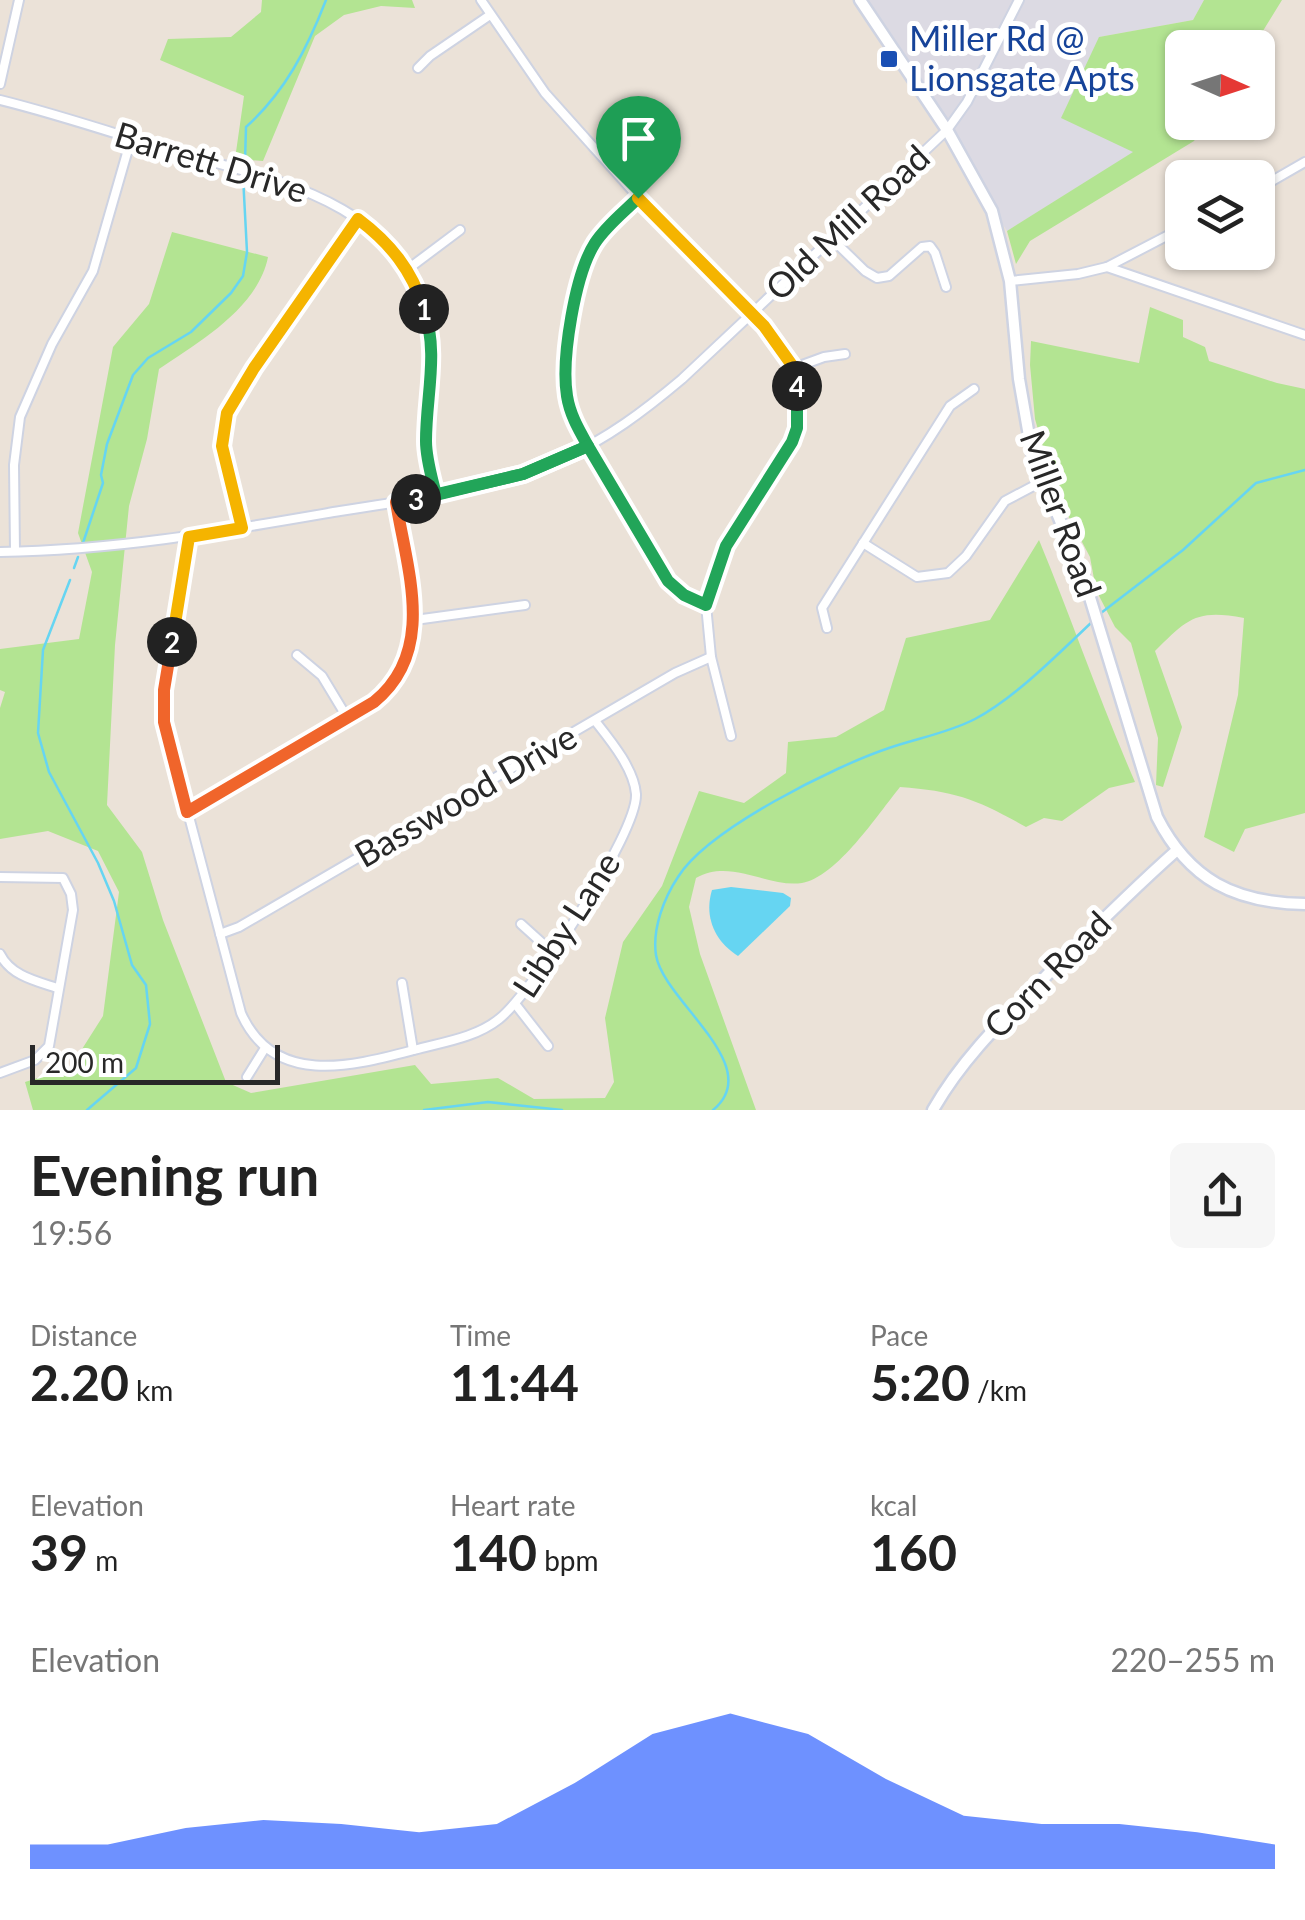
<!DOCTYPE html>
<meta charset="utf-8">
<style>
:root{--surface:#fff;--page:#f6f6f6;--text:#222;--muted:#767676;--accent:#3163ff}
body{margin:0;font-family:Lato,sans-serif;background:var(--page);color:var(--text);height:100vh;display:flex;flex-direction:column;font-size:38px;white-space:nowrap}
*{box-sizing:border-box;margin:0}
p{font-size:32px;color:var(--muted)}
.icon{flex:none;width:55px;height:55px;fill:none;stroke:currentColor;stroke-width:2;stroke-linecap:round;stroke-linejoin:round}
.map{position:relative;height:1110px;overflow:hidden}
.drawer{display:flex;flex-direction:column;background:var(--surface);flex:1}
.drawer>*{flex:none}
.needle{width:65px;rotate:93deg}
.fabs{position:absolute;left:1165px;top:30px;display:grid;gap:20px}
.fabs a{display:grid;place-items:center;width:110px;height:110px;border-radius:15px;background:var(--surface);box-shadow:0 2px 8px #0004;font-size:50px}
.scale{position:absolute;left:30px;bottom:25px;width:250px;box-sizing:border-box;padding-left:10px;border:5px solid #282828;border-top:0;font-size:28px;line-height:35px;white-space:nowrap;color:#282828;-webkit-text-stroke:8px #fff;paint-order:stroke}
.pin{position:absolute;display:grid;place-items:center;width:85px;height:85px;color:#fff;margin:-102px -42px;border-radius:50% 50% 50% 0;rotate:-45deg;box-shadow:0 0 10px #0007}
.pin .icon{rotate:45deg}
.km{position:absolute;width:50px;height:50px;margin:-25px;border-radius:50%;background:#222;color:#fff;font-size:28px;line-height:50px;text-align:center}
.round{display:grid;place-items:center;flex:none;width:105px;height:105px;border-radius:15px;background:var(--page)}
.headline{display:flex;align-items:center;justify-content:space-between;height:170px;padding:0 30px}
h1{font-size:55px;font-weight:700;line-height:75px}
.figures{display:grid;grid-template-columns:repeat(3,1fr);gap:15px;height:170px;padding:10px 30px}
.figures div{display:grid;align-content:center}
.figures b{font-size:50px;font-weight:700}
.figures small{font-size:28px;font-weight:400}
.figures p{font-size:28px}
.chart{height:280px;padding:20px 30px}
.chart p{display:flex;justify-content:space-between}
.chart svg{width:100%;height:180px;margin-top:10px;fill:var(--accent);opacity:.7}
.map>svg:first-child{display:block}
.industrial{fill:#dcdae3}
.green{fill:#b3e492}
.water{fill:#66d5f2}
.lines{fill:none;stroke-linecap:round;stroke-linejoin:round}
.stream{stroke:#66d5f2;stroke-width:2.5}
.street-casing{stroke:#ced3e2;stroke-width:12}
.secondary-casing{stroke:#ced3e2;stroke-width:15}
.street{stroke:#fff;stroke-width:8}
.secondary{stroke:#fff;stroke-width:10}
.split-1-casing{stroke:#fff;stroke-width:20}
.split-2-casing{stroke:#fff;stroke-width:20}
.split-3-casing{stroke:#fff;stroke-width:20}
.split-4-casing{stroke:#fff;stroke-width:20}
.split-5-casing{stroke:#fff;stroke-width:20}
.split-1{stroke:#22a559;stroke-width:12}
.split-2{stroke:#f5b400;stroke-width:12}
.split-3{stroke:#f0652b;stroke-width:12}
.split-4{stroke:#22a559;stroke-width:12}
.split-5{stroke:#f5b400;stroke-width:12}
.transit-dot{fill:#1a4fb4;stroke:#fff;stroke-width:4}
.labels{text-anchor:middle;stroke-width:10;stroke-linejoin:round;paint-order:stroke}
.transit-label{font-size:35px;fill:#164399;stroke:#fff;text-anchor:start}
.street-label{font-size:35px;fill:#282828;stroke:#fff}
</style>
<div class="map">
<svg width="1305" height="1110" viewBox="0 0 1305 1110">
<rect width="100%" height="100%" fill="#ebe2d8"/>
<path class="industrial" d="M857,0H1204L1193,20L1099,37L1134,152L1007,231Z"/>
<g class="green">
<path d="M262,0H412L415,8L381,6L344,15L315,36L263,161L235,159L244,96L160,60L168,39L231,37L261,12Z"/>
<path d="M1204,0H1282L1253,47L1182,48V122L1206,123L1194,141L1030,241L1016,264L1007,231L1133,152L1061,118L1099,37L1193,20Z"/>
<path d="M172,232L268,257C258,308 199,342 159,369L147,439L129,506L115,645L107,805L142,852L163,920L226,1082L251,1093L415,1065L431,1084L498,1078L534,1099L605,1098L614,1082L605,1018L623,942L662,886L699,791L744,803L786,773L788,742L836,737L884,710L906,638L990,620L1039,540C1072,620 1100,702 1135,782L1109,788L1062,821L1044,818L1026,827C978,800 956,791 900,787C878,814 837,877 802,883C768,888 731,858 696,878L689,907L700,954L756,1110H33L25,1082L70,1068L103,1016L119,892L98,851L48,831L0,839V708L5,692L0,690V649L79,639L92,572L78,533L113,347L149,304Z"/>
<path d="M1150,307L1183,320V337L1205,347L1209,361L1277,383L1305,389V813L1245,829L1234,852L1204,837L1238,695L1244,618C1197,609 1188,618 1155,651L1182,727L1163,787L1156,785L1158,738L1131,643L1115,627L1096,590L1090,557L1056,493L1035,419L1030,365L1031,341L1139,363Z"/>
</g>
<path class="water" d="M731,887L783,893L791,898L790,906L738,956C714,941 704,916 712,890Z"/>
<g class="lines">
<g class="stream">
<path d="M245,161L246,127C285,92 307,49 326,0"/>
<path d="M83,543L103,483L101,475L107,444L133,375L148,358L191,332L231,293L243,276L247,252L243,176"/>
<path d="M74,568L78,557"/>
<path d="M70,580L43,650L38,733L49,772L98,863L114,901L132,965L146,985L150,1024L136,1068L87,1110"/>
<path d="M1101,613L1183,550L1256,483L1305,470"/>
<path d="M424,1110L488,1102L562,1110"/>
<path d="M713,1110C767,1066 663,1001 656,955C652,929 664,898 678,877C708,829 835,766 889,748C918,738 948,733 975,719C1015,698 1059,653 1092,622"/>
</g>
<g class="street-casing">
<g id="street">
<path d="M481,0L545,93L639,198L764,327L794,368L799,406L792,442L726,546L706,605L711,657L731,736"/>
<path d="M418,68L430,56L490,15"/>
<path d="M0,84L19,0"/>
<path d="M0,100C57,114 113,133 169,150C273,180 397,198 428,321C438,362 425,401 426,443C426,460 432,478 436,495"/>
<path d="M1258,189L1305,162"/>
<path d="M639,198C625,212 607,225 596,242C573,276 558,375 572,414C583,447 606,478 623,508C645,548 662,587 706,605"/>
<path d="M832,239L865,271L877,278L889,276L922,247L930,246L935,253L946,287"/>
<path d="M1107,267L1305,335"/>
<path d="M408,269L460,230"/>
<path d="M1010,281L1078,274L1107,267L1182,228"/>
<path d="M794,368L824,357L845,354"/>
<path d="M241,528L223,445L225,416L254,368L358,219"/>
<path d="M189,537L164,690V722L241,1013C274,1088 353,1066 414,1050C443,1042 475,1038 499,1019C531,994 638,833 636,794C634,769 611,741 596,722"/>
<path d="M863,543L917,577L948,573L966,556L1005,501L1041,482"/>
<path d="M15,551L14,465L20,417L52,344L93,271L131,139"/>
<path d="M0,552C119,550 224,531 340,511C414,499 493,491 562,459C607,439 644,411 682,379L947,130L967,102L1019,0"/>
<path d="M415,620L525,605"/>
<path d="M827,628L822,608L950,406L974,389"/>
<path d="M297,655L322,676L348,719"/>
<path d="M187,812L374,702C437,651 407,570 396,502"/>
<path d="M0,877L63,878L71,894L73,910L49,1046L35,1060L0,1073"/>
<path d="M521,924L552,952"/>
<path d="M220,934L239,927L675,673L711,657"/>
<path d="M0,954C11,976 36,981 57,988"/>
<path d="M402,983L413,1050"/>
<path d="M516,1005L548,1046"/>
<path d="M247,1077L265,1048"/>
</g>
</g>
<g class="secondary-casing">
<g id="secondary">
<path d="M860,0L947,130L992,211L1010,281L1019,379L1032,453L1084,578L1157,817C1189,880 1235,903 1305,904"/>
<path d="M933,1110C964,1055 1009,1014 1053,969C1093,929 1133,889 1176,851"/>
</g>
</g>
<use href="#street" class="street"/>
<use href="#secondary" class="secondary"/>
</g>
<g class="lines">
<g class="split-1-casing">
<path id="split-1" d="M424,309C439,354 426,395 426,441C426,459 432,478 436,495L523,474L588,446C579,430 570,415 567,396C561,359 575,274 595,243C606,226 624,212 638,198"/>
</g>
<g class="split-2-casing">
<path id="split-2" d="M172,642L189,537L242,528L222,446L227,413L254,368L358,219C390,243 412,270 424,309"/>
</g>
<g class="split-3-casing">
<path id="split-3" d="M172,642L164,690V722L187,812L374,702C437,651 407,570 396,502L416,499"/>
</g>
<g class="split-4-casing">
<path id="split-4" d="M416,499L523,474L588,446L668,581L684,595L706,605L726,546L792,442L797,428V386"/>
</g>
<g class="split-5-casing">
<path id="split-5" d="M638,198L764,326L794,368L797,386"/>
</g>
<use href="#split-1" class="split-1"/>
<use href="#split-2" class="split-2"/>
<use href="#split-3" class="split-3"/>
<use href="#split-4" class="split-4"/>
<use href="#split-5" class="split-5"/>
</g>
<rect class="transit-dot" x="879" y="49" width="20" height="20" rx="5"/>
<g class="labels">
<g class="transit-label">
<text x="909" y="51">Miller Rd @<tspan x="909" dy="40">Lionsgate Apts</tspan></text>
</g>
<g class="street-label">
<text transform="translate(211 163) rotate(17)" y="12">Barrett Drive</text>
<text transform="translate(848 223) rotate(-43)" y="12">Old Mill Road</text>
<text transform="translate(1060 514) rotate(70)" y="12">Miller Road</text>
<text transform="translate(466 796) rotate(-30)" y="12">Basswood Drive</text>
<text transform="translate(567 925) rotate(-57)" y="12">Libby Lane</text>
<text transform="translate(1048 975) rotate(-45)" y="12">Corn Road</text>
</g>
</g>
</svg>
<div class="fabs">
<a><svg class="needle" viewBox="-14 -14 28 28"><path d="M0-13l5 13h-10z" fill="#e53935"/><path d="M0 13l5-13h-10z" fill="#767676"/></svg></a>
<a><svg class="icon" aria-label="layers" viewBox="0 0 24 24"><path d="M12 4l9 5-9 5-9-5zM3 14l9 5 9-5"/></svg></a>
</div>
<div class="scale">200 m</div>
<div class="pin" style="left:638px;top:198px;background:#1e9e55"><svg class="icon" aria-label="arrive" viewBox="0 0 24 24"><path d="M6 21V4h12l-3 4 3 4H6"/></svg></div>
<b class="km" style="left:424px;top:309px">1</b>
<b class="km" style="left:172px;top:642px">2</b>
<b class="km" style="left:416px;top:499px">3</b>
<b class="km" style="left:797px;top:386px">4</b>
</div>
<section class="drawer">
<div class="headline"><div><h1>Evening run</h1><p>19:56</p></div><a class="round"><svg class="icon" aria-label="share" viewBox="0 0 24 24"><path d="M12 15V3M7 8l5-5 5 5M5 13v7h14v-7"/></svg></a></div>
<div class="figures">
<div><p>Distance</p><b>2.20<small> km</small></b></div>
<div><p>Time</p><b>11:44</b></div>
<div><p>Pace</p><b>5:20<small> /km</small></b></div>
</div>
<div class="figures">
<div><p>Elevation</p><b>39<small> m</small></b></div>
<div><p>Heart rate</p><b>140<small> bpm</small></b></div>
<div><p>kcal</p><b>160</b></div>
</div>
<div class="chart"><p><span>Elevation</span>220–255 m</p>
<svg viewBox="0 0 160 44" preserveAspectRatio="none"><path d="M0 44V38L10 38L20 34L30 32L40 33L50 35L60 33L70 23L80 11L90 6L100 11L110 22L120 31L130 33L140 33L150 35L160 38V44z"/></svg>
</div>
</section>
